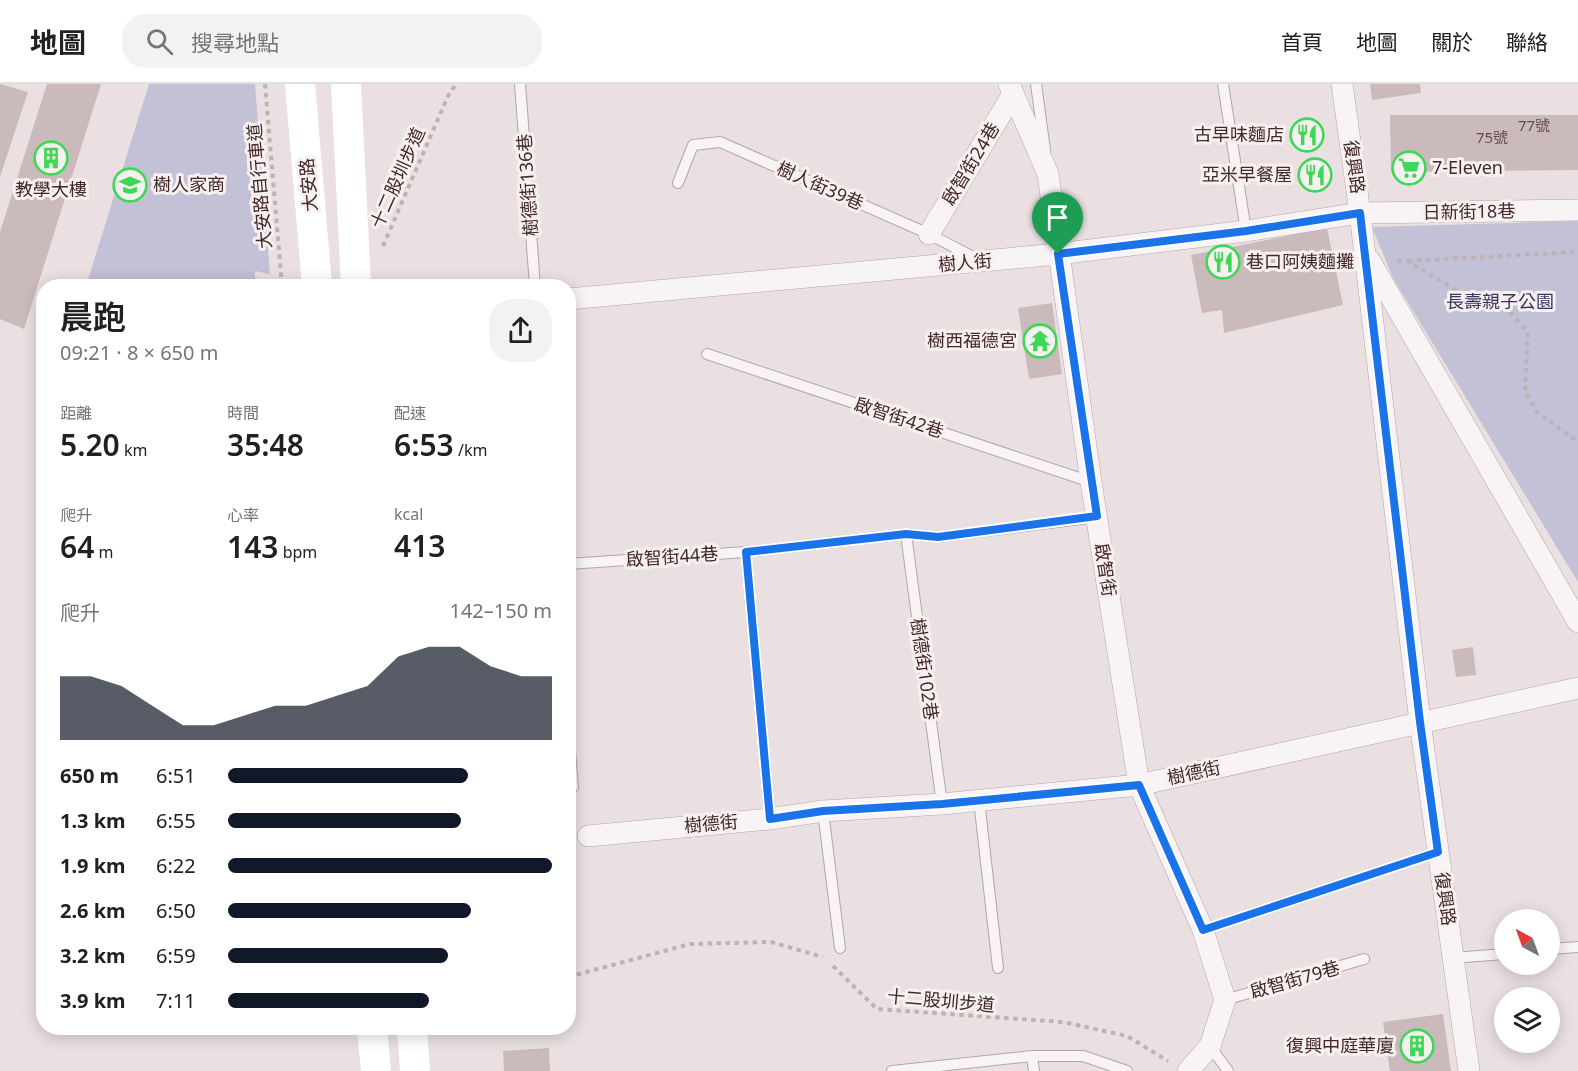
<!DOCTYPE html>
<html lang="zh-TW">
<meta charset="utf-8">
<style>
:root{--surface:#fff;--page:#f2f2f2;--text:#202124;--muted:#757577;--line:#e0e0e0;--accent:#111827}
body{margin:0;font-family:"Noto Sans","Noto Sans TC",sans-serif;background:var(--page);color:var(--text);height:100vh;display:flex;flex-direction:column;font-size:22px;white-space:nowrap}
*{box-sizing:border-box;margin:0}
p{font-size:20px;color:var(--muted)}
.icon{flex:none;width:33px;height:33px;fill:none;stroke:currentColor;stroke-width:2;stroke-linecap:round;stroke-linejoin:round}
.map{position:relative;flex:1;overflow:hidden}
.sheet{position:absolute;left:36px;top:195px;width:540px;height:756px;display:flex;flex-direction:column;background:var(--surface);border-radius:24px;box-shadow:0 3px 15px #0003}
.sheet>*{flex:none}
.needle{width:39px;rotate:319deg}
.tools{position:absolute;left:1494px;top:825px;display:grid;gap:12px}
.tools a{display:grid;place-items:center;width:66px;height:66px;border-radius:50%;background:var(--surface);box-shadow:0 3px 15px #0003;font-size:30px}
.pin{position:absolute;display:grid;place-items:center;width:51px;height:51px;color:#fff;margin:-62px -26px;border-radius:50% 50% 50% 0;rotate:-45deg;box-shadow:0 0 6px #0007}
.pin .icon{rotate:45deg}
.round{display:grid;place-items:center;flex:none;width:63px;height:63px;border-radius:24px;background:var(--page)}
.head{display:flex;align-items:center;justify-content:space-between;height:102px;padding:0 24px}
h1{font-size:33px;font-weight:600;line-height:45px}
.stats{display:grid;grid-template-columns:repeat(3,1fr);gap:9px;height:102px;padding:6px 24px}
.stats div{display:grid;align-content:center}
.stats b{font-size:30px;font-weight:600}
.stats small{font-size:16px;font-weight:400}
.stats p{font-size:16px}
.chart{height:168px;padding:12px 24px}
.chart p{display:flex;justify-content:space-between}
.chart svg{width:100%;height:108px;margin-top:6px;fill:var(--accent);opacity:.7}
ul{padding:0 24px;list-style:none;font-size:20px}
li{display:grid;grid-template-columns:96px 72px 1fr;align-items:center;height:45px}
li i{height:15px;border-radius:8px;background:var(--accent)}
header{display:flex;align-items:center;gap:36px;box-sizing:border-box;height:84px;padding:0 30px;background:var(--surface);border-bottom:2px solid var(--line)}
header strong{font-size:28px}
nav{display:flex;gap:33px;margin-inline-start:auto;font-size:21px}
.search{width:420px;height:54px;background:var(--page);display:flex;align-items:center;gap:15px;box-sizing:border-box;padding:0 21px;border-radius:24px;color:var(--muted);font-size:22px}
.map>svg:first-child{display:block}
.green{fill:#c2c1d5}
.building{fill:#cababb}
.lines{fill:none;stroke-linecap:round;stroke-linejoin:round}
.lane-casing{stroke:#b5a5a6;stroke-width:12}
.street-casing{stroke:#b5a5a6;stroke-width:22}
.path{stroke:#beb2b3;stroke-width:4;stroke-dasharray:4.5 4.5;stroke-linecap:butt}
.lane{stroke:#f8f3f4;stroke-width:10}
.street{stroke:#f8f3f4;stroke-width:21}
.secondary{stroke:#fff;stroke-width:30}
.route-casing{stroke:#fff;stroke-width:12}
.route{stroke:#1a73e8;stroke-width:8}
.labels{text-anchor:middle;stroke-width:6;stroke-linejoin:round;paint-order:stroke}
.number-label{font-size:15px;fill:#654c4e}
.poi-label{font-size:18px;fill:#432729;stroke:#f7f0f1;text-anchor:end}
.street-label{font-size:18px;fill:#432729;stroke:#f7f0f1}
.park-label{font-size:18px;fill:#393460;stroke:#f7f0f1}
</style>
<header>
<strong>地圖</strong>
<div class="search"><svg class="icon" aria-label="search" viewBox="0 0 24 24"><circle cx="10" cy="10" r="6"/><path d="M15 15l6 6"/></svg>搜尋地點</div>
<nav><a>首頁</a><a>地圖</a><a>關於</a><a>聯絡</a></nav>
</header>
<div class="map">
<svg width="1578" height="987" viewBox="0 0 1578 987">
<rect width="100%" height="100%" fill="#eae0e1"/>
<g class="green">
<path d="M149,0H255L270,190L255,187V202H86Z"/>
<path d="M1578,137V498L1393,194L1372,143Z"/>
</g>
<g class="building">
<path d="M0,0L28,8L0,93Z"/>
<path d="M47,0H101L24,245L0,235V148Z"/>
<path d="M1370,0H1420L1421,9L1372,16Z"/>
<path d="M1390,31H1578V86L1391,88Z"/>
<path d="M1327,144L1343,221L1224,249L1222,226L1202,229L1191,171Z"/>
<path d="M1052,219L1062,290L1029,295L1018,224Z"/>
<path d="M1473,563L1476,591L1456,593L1452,566Z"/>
<path d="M1443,930L1451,987H1390L1383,938Z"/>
<path d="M549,964L550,987H504L503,967Z"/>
</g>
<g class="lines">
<g class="lane-casing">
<g id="lane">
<path d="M520,0L535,202"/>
<path d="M1036,0L1045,66"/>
<path d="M1223,0L1246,147"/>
<path d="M678,99L693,61L720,58L929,150L975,174"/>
<path d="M707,270L1091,398"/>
<path d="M906,450L942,720"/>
<path d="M746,468L770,735"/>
<path d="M568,480L746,468L906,450L938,453L1097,433"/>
<path d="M568,644L573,703"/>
<path d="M979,716L998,884"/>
<path d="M823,727L840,864"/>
<path d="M1203,846L1438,768"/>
<path d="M1550,865L1578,863"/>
<path d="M1453,874L1504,870"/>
<path d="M1225,916L1364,875"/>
<path d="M1210,962L1228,987"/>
<path d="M1032,972L1034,987"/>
<path d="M892,987L1032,972H1083L1127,987"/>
</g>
</g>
<g class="street-casing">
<g id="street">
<path d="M1009,0L1048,90L1091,398L1139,701L1203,846L1225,916L1210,962L1188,987"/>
<path d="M1342,0L1360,129L1420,638L1469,987"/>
<path d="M929,150L1013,10"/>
<path d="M1370,177L1578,538"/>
<path d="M568,215L1058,170L1246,147L1360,129L1578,126"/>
<path d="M588,752L770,735L823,727L942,720L1139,701L1578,604"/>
</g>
</g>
<g class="path">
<path d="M265,0L282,202"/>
<path d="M383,162L448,12L456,0"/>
<path d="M1397,177H1407L1469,214L1507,225L1528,248L1525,308L1538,329L1578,358"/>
<path d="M1408,177L1578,168"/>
<path d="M568,780L575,770"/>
<path d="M833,882L877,925L1063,938L1127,952L1168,977"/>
<path d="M568,893L690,860L771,858L823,873"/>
</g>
<use href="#lane" class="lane"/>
<use href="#street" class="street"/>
<g class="secondary">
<path d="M300,0L317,202"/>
<path d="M346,0L356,202"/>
<path d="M372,944L376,987"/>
<path d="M412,944L415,987"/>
</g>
</g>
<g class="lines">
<g class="route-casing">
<path id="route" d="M1360,129L1420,638L1438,768L1203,846L1139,701L942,720L823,727L770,735L746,468L906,450L938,453L1097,432L1058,170L1246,147Z"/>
</g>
<use href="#route" class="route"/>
</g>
<defs>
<g id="restaurant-ring" transform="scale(1.725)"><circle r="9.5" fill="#f7f0f1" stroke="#3dd855" stroke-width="1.5"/><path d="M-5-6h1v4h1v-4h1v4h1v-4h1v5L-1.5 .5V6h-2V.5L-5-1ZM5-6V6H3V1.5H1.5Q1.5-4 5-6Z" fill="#3dd855"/></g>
<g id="building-ring" transform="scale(1.725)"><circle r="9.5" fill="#f7f0f1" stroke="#3dd855" stroke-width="1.5"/><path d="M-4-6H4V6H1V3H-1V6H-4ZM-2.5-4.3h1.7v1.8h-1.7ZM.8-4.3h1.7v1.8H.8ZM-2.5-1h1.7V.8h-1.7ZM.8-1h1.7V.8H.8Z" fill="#3dd855"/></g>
<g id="supermarket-ring" transform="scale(1.725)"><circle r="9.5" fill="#f7f0f1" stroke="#3dd855" stroke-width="1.5"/><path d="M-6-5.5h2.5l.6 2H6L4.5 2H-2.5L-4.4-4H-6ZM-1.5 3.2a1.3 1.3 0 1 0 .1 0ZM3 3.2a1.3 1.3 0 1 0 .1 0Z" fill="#3dd855"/></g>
<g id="school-ring" transform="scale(1.725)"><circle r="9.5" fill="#f7f0f1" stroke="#3dd855" stroke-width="1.5"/><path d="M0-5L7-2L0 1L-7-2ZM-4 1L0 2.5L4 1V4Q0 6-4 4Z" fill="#3dd855"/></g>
<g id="temple-ring" transform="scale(1.725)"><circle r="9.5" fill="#f7f0f1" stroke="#3dd855" stroke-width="1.5"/><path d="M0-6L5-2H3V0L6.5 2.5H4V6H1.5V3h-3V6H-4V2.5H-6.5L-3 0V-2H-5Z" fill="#3dd855"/></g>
</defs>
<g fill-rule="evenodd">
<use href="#restaurant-ring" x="1307" y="51"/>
<use href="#building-ring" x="51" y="74"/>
<use href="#supermarket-ring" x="1409" y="84"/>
<use href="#restaurant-ring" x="1315" y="91"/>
<use href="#school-ring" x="130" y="101"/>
<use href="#restaurant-ring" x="1223" y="178"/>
<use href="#temple-ring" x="1040" y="257"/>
<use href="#building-ring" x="1417" y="962"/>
</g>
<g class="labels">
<g class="number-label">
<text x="1534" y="47">77號</text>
<text x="1492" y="59">75號</text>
</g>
<g class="poi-label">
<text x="1284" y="57">古早味麵店</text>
<text x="1432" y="90" text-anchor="start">7-Eleven</text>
<text x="1292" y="97">亞米早餐屋</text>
<text x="153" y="107" text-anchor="start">樹人家商</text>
<text x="51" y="112" text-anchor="middle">教學大樓</text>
<text x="1246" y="184" text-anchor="start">巷口阿姨麵攤</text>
<text x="1017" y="263">樹西福德宮</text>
<text x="1394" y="968">復興中庭華廈</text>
</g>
<g class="street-label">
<text transform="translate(971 80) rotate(-59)" y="6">啟智街24巷</text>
<text transform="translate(1354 83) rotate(82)" y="6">復興路</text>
<text transform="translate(398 94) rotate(-66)" y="6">十二股圳步道</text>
<text transform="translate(309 101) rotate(-95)" y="6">大安路</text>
<text transform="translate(528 101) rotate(-94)" y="6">樹德街136巷</text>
<text transform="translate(260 102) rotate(-95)" y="6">大安路自行車道</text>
<text transform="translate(820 102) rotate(24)" y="6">樹人街39巷</text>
<text transform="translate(1469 128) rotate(-1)" y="6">日新街18巷</text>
<text transform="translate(965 179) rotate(-5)" y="6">樹人街</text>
<text transform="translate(899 334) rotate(18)" y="6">啟智街42巷</text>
<text transform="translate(672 473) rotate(-4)" y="6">啟智街44巷</text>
<text transform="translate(1105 486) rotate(81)" y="6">啟智街</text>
<text transform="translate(924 585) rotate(82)" y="6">樹德街102巷</text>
<text transform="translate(1194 689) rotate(-12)" y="6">樹德街</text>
<text transform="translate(711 740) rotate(-5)" y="6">樹德街</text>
<text transform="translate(1445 815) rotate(82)" y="6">復興路</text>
<text transform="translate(1295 896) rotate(-16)" y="6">啟智街79巷</text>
<text transform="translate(941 917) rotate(5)" y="6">十二股圳步道</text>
</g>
<g class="park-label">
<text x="1500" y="224">長壽親子公園</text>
</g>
</g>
</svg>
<div class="tools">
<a><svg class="needle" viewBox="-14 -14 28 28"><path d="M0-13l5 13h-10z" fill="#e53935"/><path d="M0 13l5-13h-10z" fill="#757577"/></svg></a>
<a><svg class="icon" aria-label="layers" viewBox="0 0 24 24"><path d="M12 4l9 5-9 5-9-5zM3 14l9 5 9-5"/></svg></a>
</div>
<div class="pin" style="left:1058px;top:170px;background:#1e9e55"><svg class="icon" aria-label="arrive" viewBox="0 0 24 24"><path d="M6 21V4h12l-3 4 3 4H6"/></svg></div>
<section class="sheet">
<div class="head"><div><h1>晨跑</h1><p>09:21 · 8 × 650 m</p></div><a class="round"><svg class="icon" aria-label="share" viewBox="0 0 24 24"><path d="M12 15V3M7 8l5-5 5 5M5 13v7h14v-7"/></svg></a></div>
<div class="stats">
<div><p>距離</p><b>5.20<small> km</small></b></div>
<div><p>時間</p><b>35:48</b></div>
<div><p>配速</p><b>6:53<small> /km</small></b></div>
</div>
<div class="stats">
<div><p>爬升</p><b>64<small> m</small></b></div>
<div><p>心率</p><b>143<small> bpm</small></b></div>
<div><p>kcal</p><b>413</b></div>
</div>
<div class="chart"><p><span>爬升</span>142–150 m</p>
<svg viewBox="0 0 160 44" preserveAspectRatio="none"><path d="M0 44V18L10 18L20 22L30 30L40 38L50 38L60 34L70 30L80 30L90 26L100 22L110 10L120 6L130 6L140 14L150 18L160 18V44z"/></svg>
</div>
<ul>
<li><b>650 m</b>6:51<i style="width:74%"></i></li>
<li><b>1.3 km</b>6:55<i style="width:72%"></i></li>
<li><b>1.9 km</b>6:22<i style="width:100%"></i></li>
<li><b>2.6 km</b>6:50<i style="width:75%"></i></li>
<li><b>3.2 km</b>6:59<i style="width:68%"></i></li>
<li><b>3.9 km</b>7:11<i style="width:62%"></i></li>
</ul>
</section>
</div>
